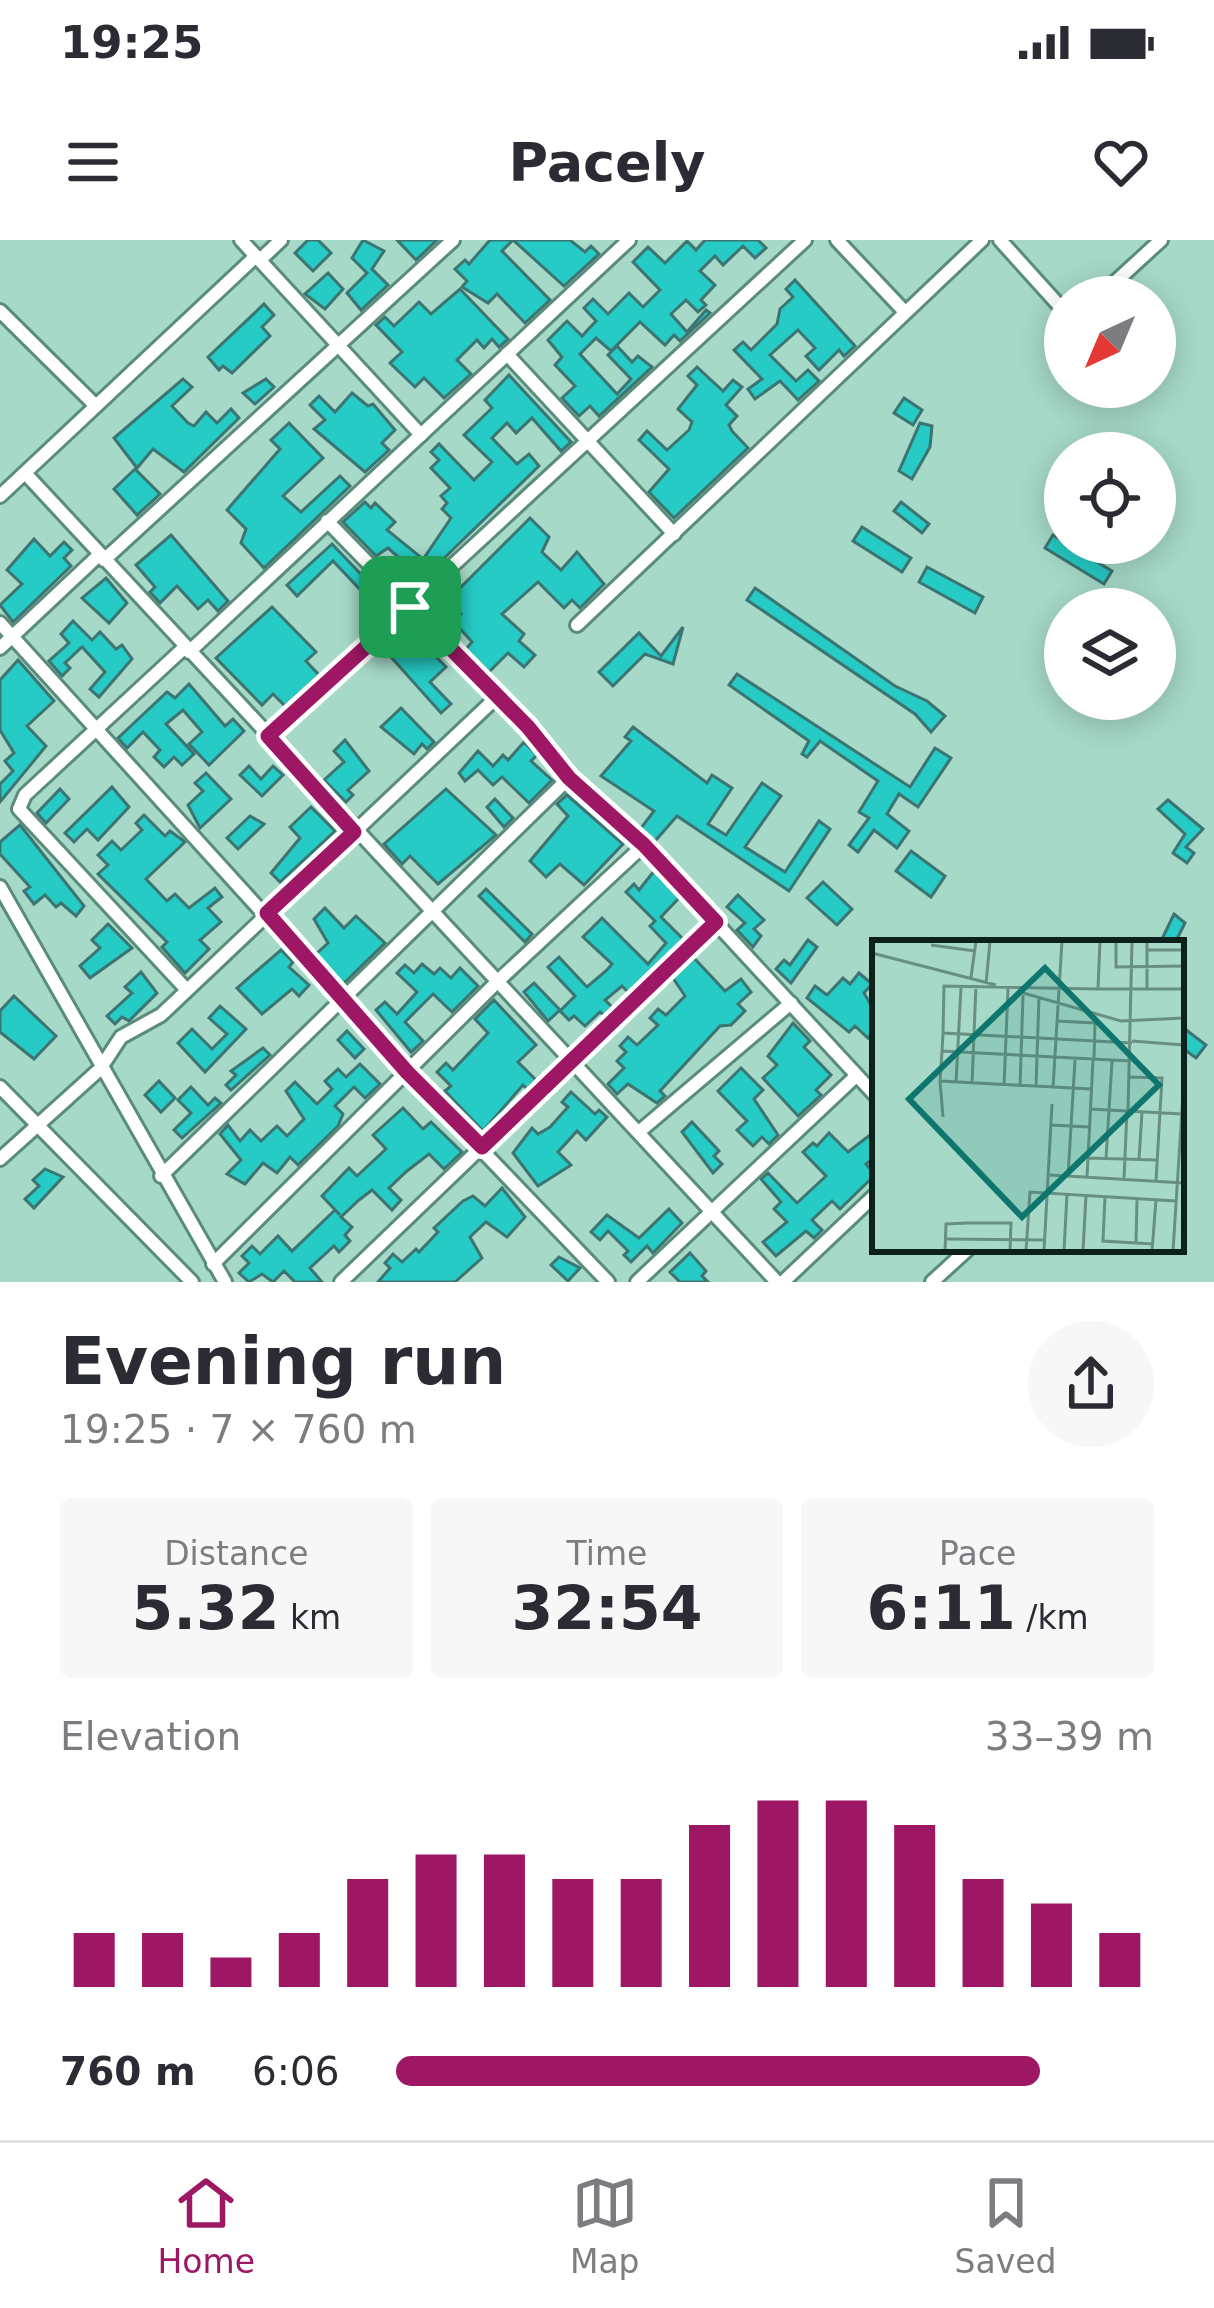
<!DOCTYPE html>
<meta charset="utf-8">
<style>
:root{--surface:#fff;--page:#f7f7f7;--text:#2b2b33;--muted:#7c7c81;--line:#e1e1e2;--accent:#9e1765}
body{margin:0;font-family:"DejaVu Sans",sans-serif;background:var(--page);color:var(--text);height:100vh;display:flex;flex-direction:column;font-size:45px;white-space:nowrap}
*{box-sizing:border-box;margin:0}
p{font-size:39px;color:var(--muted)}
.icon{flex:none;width:66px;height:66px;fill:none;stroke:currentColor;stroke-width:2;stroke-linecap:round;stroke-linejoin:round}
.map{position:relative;height:1042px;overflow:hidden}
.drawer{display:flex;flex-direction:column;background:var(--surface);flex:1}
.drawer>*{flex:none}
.needle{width:78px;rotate:224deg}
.controls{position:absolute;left:1044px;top:36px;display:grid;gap:24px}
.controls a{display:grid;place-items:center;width:132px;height:132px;border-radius:50%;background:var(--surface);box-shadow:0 6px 30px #0003;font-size:60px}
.pin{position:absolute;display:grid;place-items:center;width:102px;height:102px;color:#fff;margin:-51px;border-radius:24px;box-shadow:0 6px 18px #0006}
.round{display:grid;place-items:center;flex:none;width:126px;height:126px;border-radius:63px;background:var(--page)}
.headline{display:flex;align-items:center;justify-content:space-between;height:204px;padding:0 60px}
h1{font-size:66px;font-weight:800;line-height:90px}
.stats{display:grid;grid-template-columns:repeat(3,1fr);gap:18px;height:204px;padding:12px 60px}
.stats div{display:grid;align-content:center;border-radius:12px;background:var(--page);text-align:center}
.stats b{font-size:60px;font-weight:800}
.stats small{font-size:33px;font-weight:400}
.stats p{font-size:33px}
.chart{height:336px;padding:24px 60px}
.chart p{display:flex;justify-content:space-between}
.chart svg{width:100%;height:216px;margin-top:12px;stroke:var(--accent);stroke-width:6}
ul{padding:0 60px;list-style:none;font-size:39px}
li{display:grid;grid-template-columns:192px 144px 1fr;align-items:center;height:90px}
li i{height:30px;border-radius:15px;background:var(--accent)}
.status{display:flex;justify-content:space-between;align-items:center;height:84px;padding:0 60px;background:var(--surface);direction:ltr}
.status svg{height:33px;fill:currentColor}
header{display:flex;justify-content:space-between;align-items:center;height:156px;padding:0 60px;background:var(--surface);font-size:54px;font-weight:800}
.menu{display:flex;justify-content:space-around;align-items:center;height:168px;border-top:3px solid var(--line);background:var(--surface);font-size:33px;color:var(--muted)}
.menu a{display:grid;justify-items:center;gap:6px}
.menu .selected{color:var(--accent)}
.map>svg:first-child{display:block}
.building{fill:#26cbc6;stroke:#3c7471;stroke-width:3}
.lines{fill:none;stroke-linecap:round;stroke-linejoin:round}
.street-casing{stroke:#5a8c7c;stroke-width:18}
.street{stroke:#fff;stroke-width:12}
.route-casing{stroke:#fff;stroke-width:24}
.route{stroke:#9e1765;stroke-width:15}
.inset-road{fill:none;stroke:#688f83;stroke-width:3}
.view{fill:#0f766e;fill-opacity:0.15;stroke:#0f766e;stroke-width:6}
.inset-edge{fill:none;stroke:#0c211b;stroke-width:6}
</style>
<div class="status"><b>19:25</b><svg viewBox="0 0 49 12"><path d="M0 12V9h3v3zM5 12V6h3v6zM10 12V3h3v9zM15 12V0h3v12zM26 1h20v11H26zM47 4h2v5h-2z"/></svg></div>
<header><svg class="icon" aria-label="menu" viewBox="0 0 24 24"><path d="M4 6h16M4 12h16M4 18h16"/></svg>Pacely<svg class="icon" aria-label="heart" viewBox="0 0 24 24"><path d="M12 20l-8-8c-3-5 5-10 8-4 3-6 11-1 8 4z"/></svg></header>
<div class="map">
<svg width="1214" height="1042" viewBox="0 0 1214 1042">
<rect width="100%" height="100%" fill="#a6d9c8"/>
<g class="building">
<path d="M308,0H318L331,13L313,31L295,13Z"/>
<path d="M363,0L384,11L372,29L388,45L361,70L347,53L367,33L352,18Z"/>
<path d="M397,0H437L416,20Z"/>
<path d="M490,0H570L585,12L591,6L599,14L564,46L513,0L502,11L550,60L525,83L497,54L488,63L462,47L467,41L455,29L465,20L469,24Z"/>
<path d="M705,0H758L766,8L755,18L743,6L723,25L715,16L700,31L715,45L701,60L706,65L698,72L686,60L671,74L687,92L706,70L710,73L680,101L674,95L665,105L640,82L611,111L596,98L580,114L617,154L631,139L608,115L617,106L632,122L638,116L652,127L599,176L590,166L579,176L562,158L575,146L555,125L562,117L548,100L567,81L582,96L596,81L584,68L593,59L608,74L629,53L643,67L660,50L633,22L648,7L665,23L687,1L696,10Z"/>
<path d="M328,33L343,49L325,69L305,54Z"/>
<path d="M795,40L855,106L844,116L839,110L819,130L806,116L815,108L798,90L770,115L796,141L808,130L819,141L798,160L780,141L755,159L748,149L762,139L734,110L743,102L751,110L777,84L780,69L793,57L786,49Z"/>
<path d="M460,49L508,99L499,107L492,99L484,108L477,100L457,120L471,134L444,158L424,138L415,147L390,123L402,112L376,85L385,77L394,86L419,62L431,74Z"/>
<path d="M264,64L274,75L262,87L270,96L232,133L223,126L219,130L208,117Z"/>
<path d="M697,127L723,151L733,140L742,147L726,165L737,176L729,185L732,191L748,208L674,278L649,252L669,229L639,200L647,191L667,210L689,190L692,182L678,169L697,145L688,136Z"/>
<path d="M509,135L571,202L561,211L532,178L516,193L507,183L492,198L517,224L529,214L539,226L435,327L424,318L451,278L442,269L447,263L441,256L450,248L431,228L439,220L431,212L439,204L474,240L492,222L464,195L492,168L485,160Z"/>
<path d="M183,139L192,147L172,166L188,183L194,186L206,172L217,183L231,169L239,178L184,232L153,209L137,228L114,198Z"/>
<path d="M266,139L274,147L255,164L243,153Z"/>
<path d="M352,153L368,166L373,164L395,190L382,203L389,210L365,232L314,189L325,180L310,165L319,156L335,172Z"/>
<path d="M904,158L922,170L913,185L894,173Z"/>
<path d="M289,183L323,218L283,256L301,272L340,236L350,246L264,328L241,303L246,289L227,270L280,209L271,200Z"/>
<path d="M920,183L932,186L930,207L912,239L899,231Z"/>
<path d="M135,229L160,254L137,275L114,249Z"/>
<path d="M365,262L371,268L375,263L395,282L387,290L428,323L410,340L415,346L410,351L393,333L404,322L388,308L376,316L343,282Z"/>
<path d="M901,262L929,284L922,293L894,271Z"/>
<path d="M530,278L549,297L542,312L561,330L577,312L604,344L580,368L572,360L564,368L538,342L502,374L524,394L519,401L535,415L524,427L508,413L489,432L466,409L472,402L454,382L461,374L448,360Z"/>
<path d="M862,287L911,318L902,332L853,301Z"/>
<path d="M171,295L228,361L218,371L208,360L198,369L177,346L160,363L150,352L155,347L136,325Z"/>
<path d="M1053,295L1112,331L1104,344L1045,308Z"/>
<path d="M34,299L50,316L64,302L72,310L64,318L71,326L13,382L0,365L22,344L7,330Z"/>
<path d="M332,304L378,352L370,360L333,321L297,356L287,345Z"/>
<path d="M927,327L983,357L975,373L919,342Z"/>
<path d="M106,338L127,363L109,383L82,358Z"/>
<path d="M755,348L895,446L927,461L945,476L931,492L915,474L747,360Z"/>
<path d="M272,367L316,412L306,421L319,435L285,466L273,454L262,465L216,418Z"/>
<path d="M73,381L92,400L100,392L116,409L122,405L132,419L99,457L90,449L105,432L82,407L65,423L70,428L62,436L49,421L69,403L61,394Z"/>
<path d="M683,387L673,424L645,414L613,446L599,432L639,393L661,416Z"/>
<path d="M411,392L446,427L430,442L451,464L441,473L391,417Z"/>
<path d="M18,420L54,461L27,486L46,506L0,562V544L13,531L5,521L14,513L0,490V440Z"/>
<path d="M737,434L910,547L935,508L951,518L918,567L899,554L887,574L909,591L897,608L874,590L858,612L849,605L869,578L859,572L878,541L820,501L807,517L802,514L809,501L729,445Z"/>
<path d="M189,444L225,486L233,479L244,491L209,525L189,504L202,492L183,470L166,484L194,514L182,525L174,517L164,527L154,517L160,510L143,492L127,508L118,498L167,452L175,458Z"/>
<path d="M401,468L434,502L427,509L422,504L414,514L381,487Z"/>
<path d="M633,487L707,543L712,535L732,548L708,584L726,595L762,543L781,556L745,607L785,632L819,581L830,589L789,651L677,576L655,601L641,588L654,571L601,536L631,501L625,497Z"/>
<path d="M345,500L369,531L348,550L353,555L346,562L324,540L344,522L334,511Z"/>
<path d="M524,502L537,515L531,521L552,540L529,563L502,537L493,545L478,530L465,541L459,533L478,511L493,526L503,515L508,520Z"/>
<path d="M249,526L261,539L273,526L283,535L262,556L240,535Z"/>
<path d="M206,533L231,559L200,588L188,565L203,551L195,543Z"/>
<path d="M112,547L129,567L98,600L87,589L74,602L65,593Z"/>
<path d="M60,549L69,559L46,583L37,573Z"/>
<path d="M446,549L496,595L438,644L410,616L402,624L384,604Z"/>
<path d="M567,555L623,604L584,645L560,624L546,637L530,621L568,576L557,564Z"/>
<path d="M495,559L513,578L504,587L487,567Z"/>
<path d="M1168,560L1203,589L1186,607L1194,613L1187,623L1173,613L1185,594L1158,569Z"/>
<path d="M311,567L335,591L280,642L271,633L300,598L290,587Z"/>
<path d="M144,575L165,596L170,591L185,602L146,639L167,661L175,654L189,668L215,648L222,657L208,668L221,682L200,700L209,709L185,733L162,707L167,702L98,634L108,625L98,615L112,601L121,610L142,590L136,583Z"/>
<path d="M250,576L264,584L238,609L227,598Z"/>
<path d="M20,585L84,666L76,676L61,663L56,667L45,655L34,664L24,651L30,647L0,614V602Z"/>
<path d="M911,611L945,636L931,657L896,631Z"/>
<path d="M654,631L679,658L661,677L683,699L628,752L622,746L605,760L612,767L604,775L600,772L585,786L574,776L569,780L560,771L575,756L548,727L559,717L587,747L607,730L612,724L583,697L602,678L648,724L666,703L650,686L655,681L626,652L634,644L639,650Z"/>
<path d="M823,642L852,669L837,685L807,658Z"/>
<path d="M486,649L532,694L525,702L479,656Z"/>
<path d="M738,655L764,680L754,689L761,696L753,707L737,690L745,683L727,667Z"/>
<path d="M325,668L344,688L356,676L385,703L342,745L315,715L328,703L314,679Z"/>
<path d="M1174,674L1185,683L1175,703H1160Z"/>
<path d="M108,684L132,708L90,738L80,726L100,708L92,700Z"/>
<path d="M808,700L817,707L791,743L776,729L784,720L790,725Z"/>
<path d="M281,710L293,722L289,727L309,745L299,756L292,749L262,774L237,748Z"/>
<path d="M694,718L725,751L741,739L751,752L738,764L745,771L731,785L720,786L660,851L665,856L657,863L628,844L617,854L608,844L624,828L617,821L626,812L620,806L628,797L637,805L658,785L650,778L658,769L666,775L685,756L673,738Z"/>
<path d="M422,724L434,734L440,728L451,738L460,728L478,746L452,772L433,754L405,782L423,801L411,812L376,770L385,762L397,774L417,752L397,733L405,725L414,733Z"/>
<path d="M141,732L157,753L129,781L122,777L115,784L107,776L132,753L125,747Z"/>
<path d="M859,733L872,744L864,753L875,772V790L868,798L855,786L849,792L807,758L815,746L827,755L843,738L850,744Z"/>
<path d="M534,743L560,770L548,781L524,752Z"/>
<path d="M14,756L56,796L34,819L0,792V771Z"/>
<path d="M494,760L536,805L518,822L536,840L527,849L523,845L483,891L445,851L451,846L437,832L446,823L453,830L488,793L475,779Z"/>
<path d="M220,766L246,789L205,832L178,803L192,789L212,809L227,794L209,778Z"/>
<path d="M793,783L810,801L804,807L831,835L816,850L821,855L798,876L763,838L777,825L768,816Z"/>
<path d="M1181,786L1206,805L1196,818L1181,807Z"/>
<path d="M347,791L364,809L355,818L338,800Z"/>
<path d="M263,808L270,815L231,850L226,845L236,835L231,831Z"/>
<path d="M360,824L380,844L365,858L354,847L335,866L343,874L338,886L298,925L290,917L277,933L263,923L245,944L227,934L241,920L220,894L228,885L240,901L250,890L261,901L277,886L287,896L304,879L286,851L295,842L317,864L332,849L325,841L338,829L346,837Z"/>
<path d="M741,828L763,850L754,859L778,895L769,904L762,897L753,906L737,890L747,881L718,851Z"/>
<path d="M159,841L175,858L161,872L145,855Z"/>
<path d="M191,847L208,865L215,858L221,863L182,898L174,890L191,873L178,860Z"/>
<path d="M571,852L595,874L599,870L607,877L586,900L577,891L558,912L571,925L538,946L513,913L532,888L538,894L550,887L568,867L562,862Z"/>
<path d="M403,868L423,889L431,882L462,912L444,929L429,914L407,931L389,948L401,960L392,970L372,950L359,960L341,977L352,987L345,995L350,1001L339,1012L334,1006L310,1028L322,1042H295L284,1031L273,1042L262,1034L249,1042L239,1033L249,1023L242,1016L252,1006L260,1014L278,996L292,1011L335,970L340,975L322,956L349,928L357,936L386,909L373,895Z"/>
<path d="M692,882L719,911L714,916L722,924L713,933L682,892Z"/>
<path d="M875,891V917L866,924L875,935L840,969L832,961L812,980L822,990L814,998L806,991L776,1016L763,1002L787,982L774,969L781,962L761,939L768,933L797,963L826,936L803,912L813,903L817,906L829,893L848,912Z"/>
<path d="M45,929L63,937L34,968L25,959L39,946L33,940Z"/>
<path d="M502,948L525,977L507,997L486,982L470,997L482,1018L455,1042H378L390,1028L385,1023L393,1014L402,1022L416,1009L419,1012L438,992L434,988L463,961L473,956L485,966Z"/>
<path d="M669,969L682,983L653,1013L647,1006L631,1022L624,1015L628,1011L608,991L600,1000L591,992L607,975L639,998Z"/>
<path d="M690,1013L706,1031L702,1036L708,1042H680L670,1032Z"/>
<path d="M559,1017L580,1028L568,1041L551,1025Z"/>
</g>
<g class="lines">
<g class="street-casing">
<g id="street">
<path d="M241,0L421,195"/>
<path d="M837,0L904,71"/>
<path d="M1000,0L1065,72"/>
<path d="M260,20L281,0"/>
<path d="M1099,57L1161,0"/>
<path d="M0,71L96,166"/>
<path d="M507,114L674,294"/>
<path d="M25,233L777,1042"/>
<path d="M0,256L256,16"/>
<path d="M327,281L528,487L569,538L644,605L875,855"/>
<path d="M104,320L453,0"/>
<path d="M0,383L407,832L608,1042"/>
<path d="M577,385L982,0"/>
<path d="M185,407L25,555L19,569L186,749"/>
<path d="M0,408L99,315"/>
<path d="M189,412L629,0"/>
<path d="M268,496L805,0"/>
<path d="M0,647L225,1042"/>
<path d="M0,847L192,1042"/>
<path d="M640,891L791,763"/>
<path d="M0,919L100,829L121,797L161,775L498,456"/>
<path d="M161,936L569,538"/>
<path d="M213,1024L499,740L644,605"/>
<path d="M341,1042L716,682"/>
<path d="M637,1042L856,836"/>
<path d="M783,1042L875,955"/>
<path d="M932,1042L968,1009"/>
</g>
</g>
<use href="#street" class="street"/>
</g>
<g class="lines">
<g class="route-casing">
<path id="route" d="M410,367L528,487L569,538L644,605L716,682L482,907L407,832L267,673L354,592L268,496Z"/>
</g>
<use href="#route" class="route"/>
</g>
<g transform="translate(872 700)">
<rect width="312" height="312" fill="#a6d9c8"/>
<path class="inset-road" d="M228,1L226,49H312M244,1V27L312,26M59,5L103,11M275,10H312M0,13L124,45M99,37L104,1M114,44L118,1M226,49L72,46L71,93L260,103M275,49V1M148,52L249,81L312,78M184,81L223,83L222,119M71,94L70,111L259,121M260,101L312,105M70,111L68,141L219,149M258,137L290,138L284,241M68,141L71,177M84,143L89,47M100,144L104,45M132,146L136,49M164,146L167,57M148,147L151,55M181,148L190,1M218,169L310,174M256,171L260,1M179,185L217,187M216,218L286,220M234,219L240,121M267,220L270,172M178,235L312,243M196,236L203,120M215,237L221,120M252,239L255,171M233,256L231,301L281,304M75,299L173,300M264,303L265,258M73,311L74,284L95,283H139L138,311M154,311L158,252L304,261M172,311L180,164M192,311L195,254M211,311L214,255M280,311L284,260M301,311L312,138"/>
<path class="view" d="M173,28L287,145L150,277L37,159Z"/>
<rect width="312" height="312" class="inset-edge"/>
</g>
</svg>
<div class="controls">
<a><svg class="needle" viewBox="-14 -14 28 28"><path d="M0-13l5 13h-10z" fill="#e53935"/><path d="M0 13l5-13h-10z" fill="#7c7c81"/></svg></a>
<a><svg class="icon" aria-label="locate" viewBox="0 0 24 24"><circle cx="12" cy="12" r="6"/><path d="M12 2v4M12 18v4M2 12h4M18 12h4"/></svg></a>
<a><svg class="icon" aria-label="layers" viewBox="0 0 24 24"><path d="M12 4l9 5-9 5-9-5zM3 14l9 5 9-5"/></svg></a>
</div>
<div class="pin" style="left:410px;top:367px;background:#1e9e55"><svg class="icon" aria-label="arrive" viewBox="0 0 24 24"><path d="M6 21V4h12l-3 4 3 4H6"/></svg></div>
</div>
<section class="drawer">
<div class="headline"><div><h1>Evening run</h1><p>19:25 · 7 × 760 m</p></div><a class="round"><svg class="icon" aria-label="share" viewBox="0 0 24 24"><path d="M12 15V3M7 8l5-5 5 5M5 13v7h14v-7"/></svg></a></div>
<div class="stats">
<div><p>Distance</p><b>5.32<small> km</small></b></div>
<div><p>Time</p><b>32:54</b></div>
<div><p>Pace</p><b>6:11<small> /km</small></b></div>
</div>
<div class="chart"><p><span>Elevation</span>33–39 m</p>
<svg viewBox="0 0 160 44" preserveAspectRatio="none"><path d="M5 44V33M15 44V33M25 44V38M35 44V33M45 44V22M55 44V17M65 44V17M75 44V22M85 44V22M95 44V11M105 44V6M115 44V6M125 44V11M135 44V22M145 44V27M155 44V33"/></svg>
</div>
<ul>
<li><b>760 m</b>6:06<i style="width:85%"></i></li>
</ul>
</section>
<nav class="menu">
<a class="selected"><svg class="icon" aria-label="home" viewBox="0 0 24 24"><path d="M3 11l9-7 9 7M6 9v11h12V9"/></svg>Home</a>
<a><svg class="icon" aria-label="map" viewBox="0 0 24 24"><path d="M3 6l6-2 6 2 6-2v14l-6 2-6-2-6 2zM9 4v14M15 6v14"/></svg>Map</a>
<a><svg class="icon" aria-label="saved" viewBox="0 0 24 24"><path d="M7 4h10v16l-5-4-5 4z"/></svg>Saved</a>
</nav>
